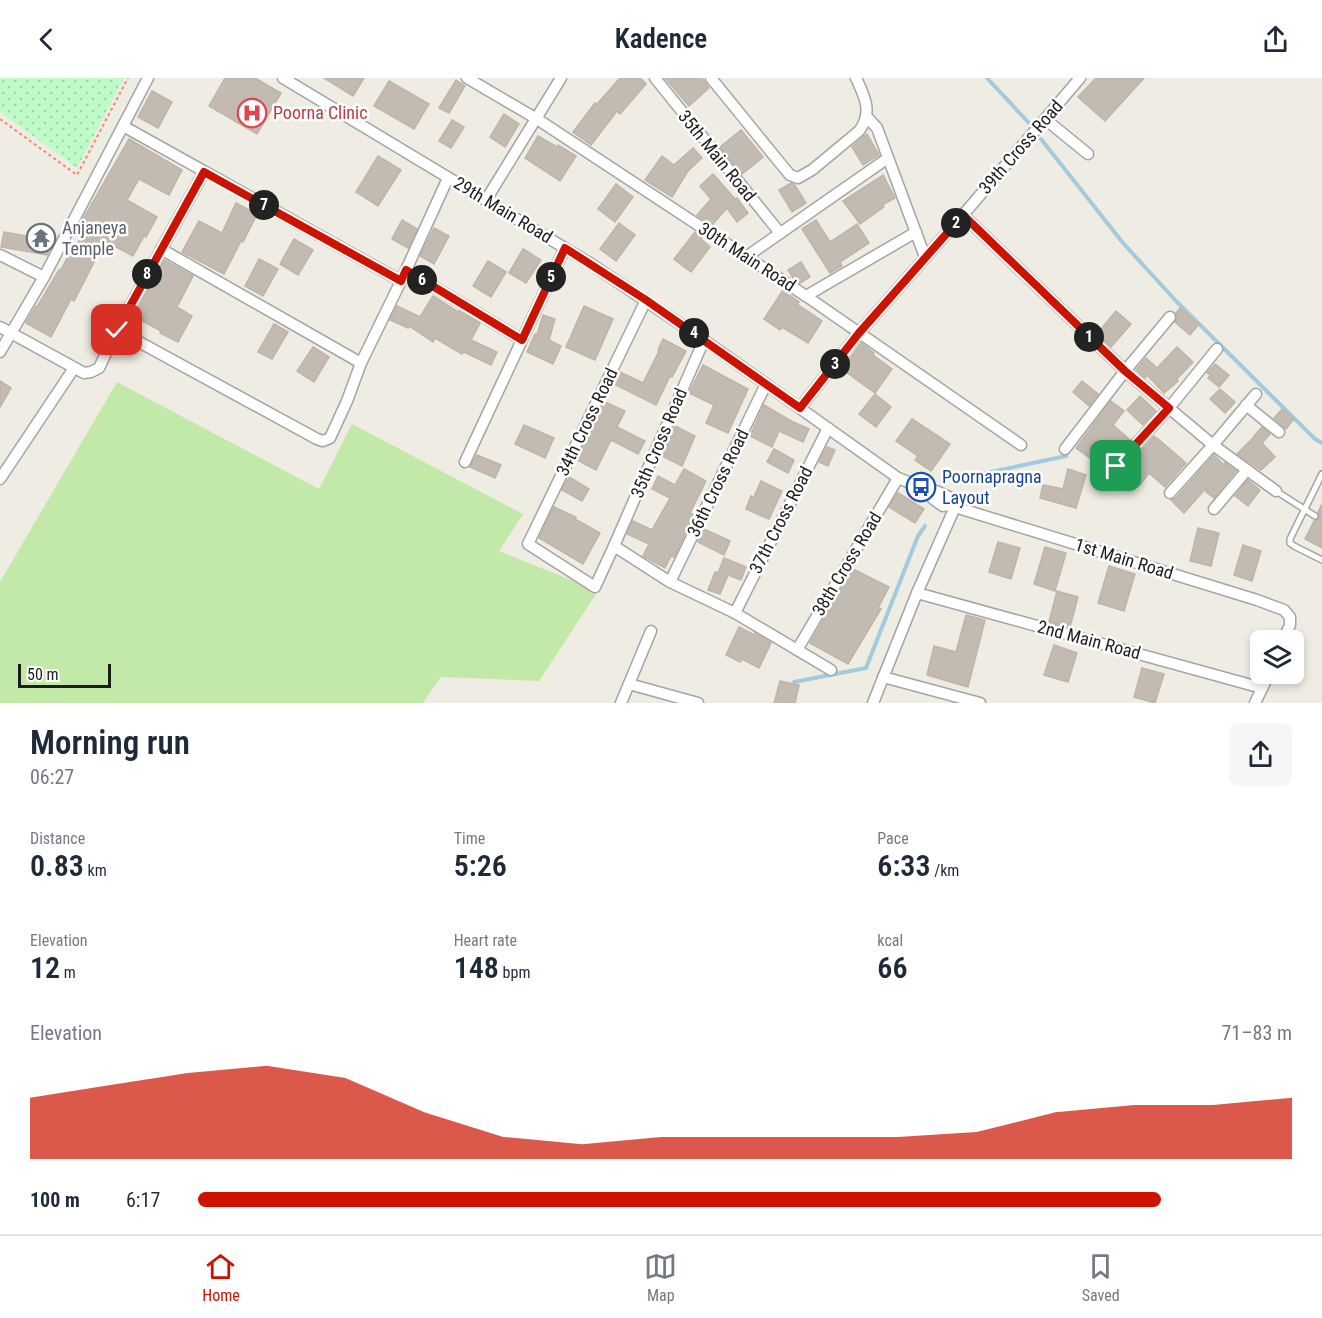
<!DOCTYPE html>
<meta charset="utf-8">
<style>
:root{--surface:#fff;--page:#f6f6f7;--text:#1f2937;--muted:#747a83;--line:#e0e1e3;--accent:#cb1300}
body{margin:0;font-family:"Roboto Condensed",sans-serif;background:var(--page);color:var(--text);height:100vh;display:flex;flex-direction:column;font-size:22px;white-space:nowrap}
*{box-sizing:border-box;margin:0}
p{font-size:20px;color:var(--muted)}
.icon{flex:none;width:33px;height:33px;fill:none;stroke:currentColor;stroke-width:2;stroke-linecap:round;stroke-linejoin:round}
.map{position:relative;height:625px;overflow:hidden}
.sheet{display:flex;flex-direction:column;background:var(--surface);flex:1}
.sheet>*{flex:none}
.tools{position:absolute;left:1250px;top:552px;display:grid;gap:12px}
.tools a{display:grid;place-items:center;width:54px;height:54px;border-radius:9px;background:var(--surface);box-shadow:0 3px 9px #0003;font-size:30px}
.scale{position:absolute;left:18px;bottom:15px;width:93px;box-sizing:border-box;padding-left:6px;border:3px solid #1d1d1d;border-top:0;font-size:16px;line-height:21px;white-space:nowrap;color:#1d1d1d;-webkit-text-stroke:4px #fff;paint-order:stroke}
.pin{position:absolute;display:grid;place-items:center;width:51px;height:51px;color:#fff;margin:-26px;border-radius:12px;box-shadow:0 3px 9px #0006}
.km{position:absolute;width:30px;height:30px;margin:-15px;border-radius:50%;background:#222;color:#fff;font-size:16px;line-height:30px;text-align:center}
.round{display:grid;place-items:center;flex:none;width:63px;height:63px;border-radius:9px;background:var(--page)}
.head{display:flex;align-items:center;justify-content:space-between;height:102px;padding:0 30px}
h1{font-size:33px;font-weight:600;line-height:45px}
.figures{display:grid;grid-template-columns:repeat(3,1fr);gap:9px;height:102px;padding:6px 30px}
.figures div{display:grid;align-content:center}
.figures b{font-size:30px;font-weight:600}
.figures small{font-size:16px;font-weight:400}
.figures p{font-size:16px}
.chart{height:168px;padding:12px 30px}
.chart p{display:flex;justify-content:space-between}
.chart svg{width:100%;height:108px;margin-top:6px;fill:var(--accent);opacity:.7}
ul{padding:0 30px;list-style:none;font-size:20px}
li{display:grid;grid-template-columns:96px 72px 1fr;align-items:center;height:45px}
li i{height:15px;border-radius:8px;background:var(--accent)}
header{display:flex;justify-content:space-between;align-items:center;height:78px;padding:0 30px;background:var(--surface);font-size:27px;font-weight:600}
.menu{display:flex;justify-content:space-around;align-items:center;height:84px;border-top:2px solid var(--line);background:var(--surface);font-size:16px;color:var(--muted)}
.menu a{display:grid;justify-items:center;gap:3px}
.menu .selected{color:var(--accent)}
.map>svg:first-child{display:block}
.grass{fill:#c2e9a8}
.park{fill:url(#park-dots)}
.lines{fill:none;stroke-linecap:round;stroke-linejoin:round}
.stream{stroke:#a3cadd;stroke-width:4}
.building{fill:#c3bbb2;stroke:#c0b4a5;stroke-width:1.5}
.lane-casing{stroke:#a4a4a4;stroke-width:8}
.street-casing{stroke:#a4a4a4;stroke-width:13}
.path{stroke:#fb8568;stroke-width:2;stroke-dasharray:3 3;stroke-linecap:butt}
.lane{stroke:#fff;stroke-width:5}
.street{stroke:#fff;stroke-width:10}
.route-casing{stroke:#fff;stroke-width:12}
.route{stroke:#cb1300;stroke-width:8}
.labels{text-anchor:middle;stroke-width:5;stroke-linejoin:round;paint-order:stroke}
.health-label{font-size:18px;fill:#be3a42;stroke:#fff;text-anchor:start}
.street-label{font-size:18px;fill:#1d1d1d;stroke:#fff}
.worship-label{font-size:18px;fill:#5b616d;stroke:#fff;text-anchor:start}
.transit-label{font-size:18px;fill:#164399;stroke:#fff;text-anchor:start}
</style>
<header><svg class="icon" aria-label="back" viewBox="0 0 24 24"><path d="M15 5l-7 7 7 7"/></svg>Kadence<svg class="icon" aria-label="share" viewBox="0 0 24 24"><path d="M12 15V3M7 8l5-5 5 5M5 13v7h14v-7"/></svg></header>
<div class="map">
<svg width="1322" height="625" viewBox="0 0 1322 625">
<defs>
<pattern id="park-dots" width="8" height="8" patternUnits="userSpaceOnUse" patternTransform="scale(1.5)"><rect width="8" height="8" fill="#bffac9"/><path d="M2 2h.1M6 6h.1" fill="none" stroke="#a4d6ac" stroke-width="1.8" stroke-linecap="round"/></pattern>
</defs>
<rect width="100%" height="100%" fill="#efece3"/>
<path class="grass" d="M117,304L319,411L352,346L523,436L499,473L598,513L539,603L441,599L423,625H0V504Z"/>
<path class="park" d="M0,0H124L77,90L0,34Z"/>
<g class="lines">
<g class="stream">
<path d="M987,0L1029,45"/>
<path d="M1041,61L1123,165L1177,224L1315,361L1322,365"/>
<path d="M958,401L1066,378"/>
<path d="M794,604L866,590L918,458L925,448"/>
</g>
</g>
<g class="building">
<path d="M225,0H255L281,15L257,56L209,28Z"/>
<path d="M324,0H364L353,18Z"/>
<path d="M620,0H640L646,6L620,36L617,33L591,67L573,54L595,25L597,26Z"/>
<path d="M665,0H702L709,10L689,28Z"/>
<path d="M1096,0H1144L1105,43L1078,19Z"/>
<path d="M456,2L465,8L449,35L439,30Z"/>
<path d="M389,3L429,26L414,51L374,28Z"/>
<path d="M152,13L172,24L158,50L138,39Z"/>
<path d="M504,36L519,46L505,69L490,59Z"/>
<path d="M452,42L464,49L451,70L439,63Z"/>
<path d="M741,52L763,79L742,96L720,69Z"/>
<path d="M867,56L879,77L863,87L852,69Z"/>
<path d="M538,58L557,69L558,67L576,78L560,103L525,80Z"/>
<path d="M129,61L182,92L169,117L139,101L127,122L157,139L146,159L144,158L133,178L105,163L74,223L71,221L51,259L26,245L36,228L37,229L59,192L60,193L71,173L73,174L85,152L79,148Z"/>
<path d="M693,70L702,80L688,93L672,119L645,102L662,78L674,87Z"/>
<path d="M378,78L401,92L378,128L356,114Z"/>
<path d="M713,96L735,121L737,120L748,135L737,144L727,130L712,147L697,137L711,121L700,108Z"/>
<path d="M883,97L895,120L882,127L884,129L860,146L843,123Z"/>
<path d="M791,105L795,107L806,125L792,134L779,112Z"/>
<path d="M616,106L633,119L615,144L598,131Z"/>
<path d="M236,125L257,136L243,164L241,163L224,196L182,174L199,143L222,155Z"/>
<path d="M402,142L417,151L408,170L392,161Z"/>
<path d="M816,142L830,164L857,146L869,165L840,184L842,188L830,195L802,151Z"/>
<path d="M619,145L635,157L616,183L600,171Z"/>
<path d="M434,150L449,158L434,186L420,178Z"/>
<path d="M4,154L32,159L31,165L50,170L49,173L47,177L1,169Z"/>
<path d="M695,154L702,159L701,161L710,169L691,194L674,181Z"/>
<path d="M294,161L313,172L298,197L280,186Z"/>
<path d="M523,171L541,182L526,205L509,195Z"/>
<path d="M259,181L278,191L263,218L245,208Z"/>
<path d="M164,182L193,198L177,229L192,238L178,264L160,255L161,253L139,241L138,242L133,239Z"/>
<path d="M488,183L506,194L491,219L473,208Z"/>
<path d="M801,184L810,199L800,205L793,200L788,192Z"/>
<path d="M783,212L799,224L797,226L822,243L808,265L782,249L780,252L764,241Z"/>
<path d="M433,218L458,234L459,233L480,245L471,262L497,274L491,287L464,274L462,276L435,260L433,264L409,248L408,250L390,242L397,228L420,239Z"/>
<path d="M584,228L613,241L595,282L566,269Z"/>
<path d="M1180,230L1199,246L1190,257L1175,244L1177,240L1176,235Z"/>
<path d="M1116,233L1131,246L1111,269L1097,256Z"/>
<path d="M543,237L555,241L549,262L561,268L553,286L527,274L535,256L537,257Z"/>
<path d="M274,246L288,254L272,281L258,274Z"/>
<path d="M663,261L686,273L672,299L670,298L656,327L614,306L620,294L643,305L659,273L658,272Z"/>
<path d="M861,265L874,275L873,277L892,291L875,315L842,291Z"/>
<path d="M313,269L329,279L314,304L297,293Z"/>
<path d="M1177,269L1193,284L1177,301L1178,303L1164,315L1147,297L1145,300L1136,292L1146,280L1157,290Z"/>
<path d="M1215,286L1229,297L1219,309L1208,300L1211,297L1207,295Z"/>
<path d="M703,287L748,311L728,355L706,345L714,327L689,315Z"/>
<path d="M0,303L11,310L0,329Z"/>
<path d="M1082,303L1098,316L1089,328L1073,314Z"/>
<path d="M1220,311L1235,324L1225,335L1210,321Z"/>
<path d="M875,316L891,329L876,349L859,336Z"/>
<path d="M1140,318L1156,333L1143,347L1127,332Z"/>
<path d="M1111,323L1124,333L1113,347L1130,362L1113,380L1099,367L1090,380L1076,370Z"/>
<path d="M605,324L625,333L617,349L645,363L638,376L611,362L596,392L577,382Z"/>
<path d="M764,327L791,343L809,351L803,364L779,353L772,369L750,358Z"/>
<path d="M1282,331L1294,341L1286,351L1274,340Z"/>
<path d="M912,341L950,366L931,393L915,382L918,378L896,363Z"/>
<path d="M524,347L554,360L545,380L515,366Z"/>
<path d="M675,348L695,358L682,388L662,378Z"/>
<path d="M1262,349L1270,356L1262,365L1275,379L1261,392L1237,376L1254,359V358Z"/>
<path d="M1154,358L1158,362V361L1186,385L1165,409L1149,395L1140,407L1122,393Z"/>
<path d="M827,369L835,372L828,388L819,384Z"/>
<path d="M774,371L794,382L788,395L767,384Z"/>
<path d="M477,377L501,387L495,400L470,389Z"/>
<path d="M1214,377L1224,387L1225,385L1236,393L1214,420L1206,414L1207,409L1184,435L1171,422L1176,420Z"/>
<path d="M684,391L706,403L690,435L694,437L674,479L671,478L665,490L643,478L649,466L627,456L633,443L652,452L670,420L652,411L658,398L675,407Z"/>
<path d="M1068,391L1086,397L1076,430L1040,420L1043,407L1063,411Z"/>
<path d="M569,399L589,411L582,423L562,412Z"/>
<path d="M1248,402L1260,412L1248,428L1235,418Z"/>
<path d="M761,403L782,413L769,441L746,431L751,418L754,419Z"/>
<path d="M898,415L924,431L915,445L889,429Z"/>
<path d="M1322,426V470L1305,461L1314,443L1319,440L1318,434Z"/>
<path d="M554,429L576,439L575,441L600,455L583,486L539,460Z"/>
<path d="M1198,450L1219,455L1211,488L1190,483Z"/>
<path d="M704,451L730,463L724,477L698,464Z"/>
<path d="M998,464L1020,470L1011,501L989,494Z"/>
<path d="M1243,467L1261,473L1252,503L1234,497Z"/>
<path d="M1045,469L1066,475L1055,513L1034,506Z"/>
<path d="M724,480L746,489L741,502L728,497L720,516L708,512L715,494L718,495Z"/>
<path d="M1109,488L1135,496L1124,533L1098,525Z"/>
<path d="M853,491L889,509L878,530L881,531L848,586L810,565Z"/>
<path d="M1057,513L1078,519L1070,549L1049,544Z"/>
<path d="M966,537L985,542L968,609L927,597L934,568L956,574Z"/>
<path d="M739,549L754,557L755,555L771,565L759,590L742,581L740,584L726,577Z"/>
<path d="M1054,567L1077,575L1068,604L1044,597Z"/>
<path d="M1142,590L1164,596L1155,625L1134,619Z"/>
<path d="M780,603L799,607L795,625H774Z"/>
</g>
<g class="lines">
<g class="lane-casing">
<g id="lane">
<path d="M1322,396L1290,461V465L1294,468L1322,482"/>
<path d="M1276,413L1315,438"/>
</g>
</g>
<g class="street-casing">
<g id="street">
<path d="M283,0L588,184L704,262L898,400L921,409L930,414L933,421L943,428L951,427L955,429L1257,522L1284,532L1290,539V547L1283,562"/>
<path d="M467,0L537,41L806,218L1021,367"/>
<path d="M655,0L780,155"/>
<path d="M711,0L780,85L790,97L798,100L812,92L859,53C873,35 865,19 856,0"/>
<path d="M866,38L877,50L925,179"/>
<path d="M1045,41L1088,76"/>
<path d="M123,48L401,203"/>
<path d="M486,122L561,0"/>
<path d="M963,137L1125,293L1213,367L1276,413"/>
<path d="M161,171L361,285"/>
<path d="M0,177L44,199"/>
<path d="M746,179L888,80"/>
<path d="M406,192L522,262"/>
<path d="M806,218L916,154"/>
<path d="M646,222L528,466L595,509L614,468L704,262"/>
<path d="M0,249L84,295L91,294L99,290L117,252L204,94"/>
<path d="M117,252L317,361L323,363L330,360L347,323L361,285L401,203L448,100"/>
<path d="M0,274L44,199L148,0"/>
<path d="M1246,327L1279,354"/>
<path d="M800,330L859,255L963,137L1080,0"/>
<path d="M1065,371L1125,293L1170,239"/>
<path d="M465,384L565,170"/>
<path d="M1116,388L1169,330L1217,271"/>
<path d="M0,401L74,290"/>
<path d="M930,414L936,413L949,419L951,427"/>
<path d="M1170,415L1213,367L1256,316"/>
<path d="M1214,431L1247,392"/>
<path d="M614,468L670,504L735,535L831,592"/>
<path d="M670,504L766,306"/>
<path d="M917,515L1262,610"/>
<path d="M735,535L828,350"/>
<path d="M797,572L898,400"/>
<path d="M883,599L980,625"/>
<path d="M629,606L698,625"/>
<path d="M621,625L651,553"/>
<path d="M873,625L917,515L955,429"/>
<path d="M1255,625L1269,596"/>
</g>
</g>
<path class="path" d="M0,41L77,97L128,0"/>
<use href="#lane" class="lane"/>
<use href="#street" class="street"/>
</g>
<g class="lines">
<g class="route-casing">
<path id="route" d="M117,252L204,94L401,203L406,192L522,262L565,170L646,222L800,330L859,255L963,137L1125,293L1169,330L1116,388"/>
</g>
<use href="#route" class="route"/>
</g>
<defs>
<g id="hospital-ring" transform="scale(1.5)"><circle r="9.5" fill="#fff" stroke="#e0444e" stroke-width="1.5"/><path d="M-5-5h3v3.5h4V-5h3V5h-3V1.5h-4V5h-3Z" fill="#e0444e"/></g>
<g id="temple-ring" transform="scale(1.5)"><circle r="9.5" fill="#fff" stroke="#6b7280" stroke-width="1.5"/><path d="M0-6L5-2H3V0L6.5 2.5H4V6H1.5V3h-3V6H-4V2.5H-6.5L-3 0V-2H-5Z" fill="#6b7280"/></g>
<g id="bus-ring" transform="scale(1.5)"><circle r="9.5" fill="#fff" stroke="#1a4fb4" stroke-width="1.5"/><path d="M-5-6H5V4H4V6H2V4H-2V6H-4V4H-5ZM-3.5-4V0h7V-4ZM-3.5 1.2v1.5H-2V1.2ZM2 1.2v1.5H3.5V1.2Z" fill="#1a4fb4"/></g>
</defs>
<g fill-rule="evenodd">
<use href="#hospital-ring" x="252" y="35"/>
<use href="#temple-ring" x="41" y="160"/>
<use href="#bus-ring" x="921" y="409"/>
</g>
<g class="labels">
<g class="health-label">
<text x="273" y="41">Poorna Clinic</text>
</g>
<g class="street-label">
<text transform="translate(1021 69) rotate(-49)" y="6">39th Cross Road</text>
<text transform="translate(717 78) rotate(51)" y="6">35th Main Road</text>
<text transform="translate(503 132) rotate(31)" y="6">29th Main Road</text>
<text transform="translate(747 179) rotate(33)" y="6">30th Main Road</text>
<text transform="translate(587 344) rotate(-64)" y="6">34th Cross Road</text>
<text transform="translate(659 365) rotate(-67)" y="6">35th Cross Road</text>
<text transform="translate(718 405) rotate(-64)" y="6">36th Cross Road</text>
<text transform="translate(781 442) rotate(-63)" y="6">37th Cross Road</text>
<text transform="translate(1124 481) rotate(17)" y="6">1st Main Road</text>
<text transform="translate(847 486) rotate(-59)" y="6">38th Cross Road</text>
<text transform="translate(1089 562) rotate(15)" y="6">2nd Main Road</text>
</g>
<g class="worship-label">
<text x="62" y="156">Anjaneya<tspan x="62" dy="21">Temple</tspan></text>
</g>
<g class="transit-label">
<text x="942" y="405">Poornapragna<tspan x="942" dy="21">Layout</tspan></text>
</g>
</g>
</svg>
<div class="tools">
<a><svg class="icon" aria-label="layers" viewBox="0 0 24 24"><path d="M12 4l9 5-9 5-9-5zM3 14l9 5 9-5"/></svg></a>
</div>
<div class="scale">50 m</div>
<div class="pin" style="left:1116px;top:388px;background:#1e9e55"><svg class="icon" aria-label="arrive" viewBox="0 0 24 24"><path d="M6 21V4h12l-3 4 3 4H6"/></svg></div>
<div class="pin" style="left:117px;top:252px;background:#d93025"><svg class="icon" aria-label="check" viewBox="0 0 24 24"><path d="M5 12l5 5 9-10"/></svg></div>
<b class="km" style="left:1089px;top:259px">1</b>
<b class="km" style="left:956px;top:145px">2</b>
<b class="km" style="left:835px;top:286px">3</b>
<b class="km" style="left:694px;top:255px">4</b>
<b class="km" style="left:551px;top:199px">5</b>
<b class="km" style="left:422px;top:202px">6</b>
<b class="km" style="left:264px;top:127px">7</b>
<b class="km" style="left:147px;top:196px">8</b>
</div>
<section class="sheet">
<div class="head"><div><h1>Morning run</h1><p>06:27</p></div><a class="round"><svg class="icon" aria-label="share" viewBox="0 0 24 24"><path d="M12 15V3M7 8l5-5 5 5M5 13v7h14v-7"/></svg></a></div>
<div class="figures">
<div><p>Distance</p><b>0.83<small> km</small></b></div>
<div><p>Time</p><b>5:26</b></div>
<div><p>Pace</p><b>6:33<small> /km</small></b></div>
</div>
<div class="figures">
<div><p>Elevation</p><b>12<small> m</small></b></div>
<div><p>Heart rate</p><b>148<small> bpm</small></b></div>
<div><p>kcal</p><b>66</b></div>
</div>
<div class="chart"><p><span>Elevation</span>71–83 m</p>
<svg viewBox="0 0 160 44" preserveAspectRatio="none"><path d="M0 44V19L10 14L20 9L30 6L40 11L50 25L60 35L70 38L80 35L90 35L100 35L110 35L120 33L130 25L140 22L150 22L160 19V44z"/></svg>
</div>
<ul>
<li><b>100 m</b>6:17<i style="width:88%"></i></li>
</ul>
</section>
<nav class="menu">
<a class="selected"><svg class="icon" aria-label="home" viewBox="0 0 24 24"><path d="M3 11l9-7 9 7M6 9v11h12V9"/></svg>Home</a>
<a><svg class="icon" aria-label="map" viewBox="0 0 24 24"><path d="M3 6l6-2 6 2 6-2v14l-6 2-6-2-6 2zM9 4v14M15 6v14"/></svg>Map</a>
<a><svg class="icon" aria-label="saved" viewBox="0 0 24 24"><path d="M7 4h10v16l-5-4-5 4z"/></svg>Saved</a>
</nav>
